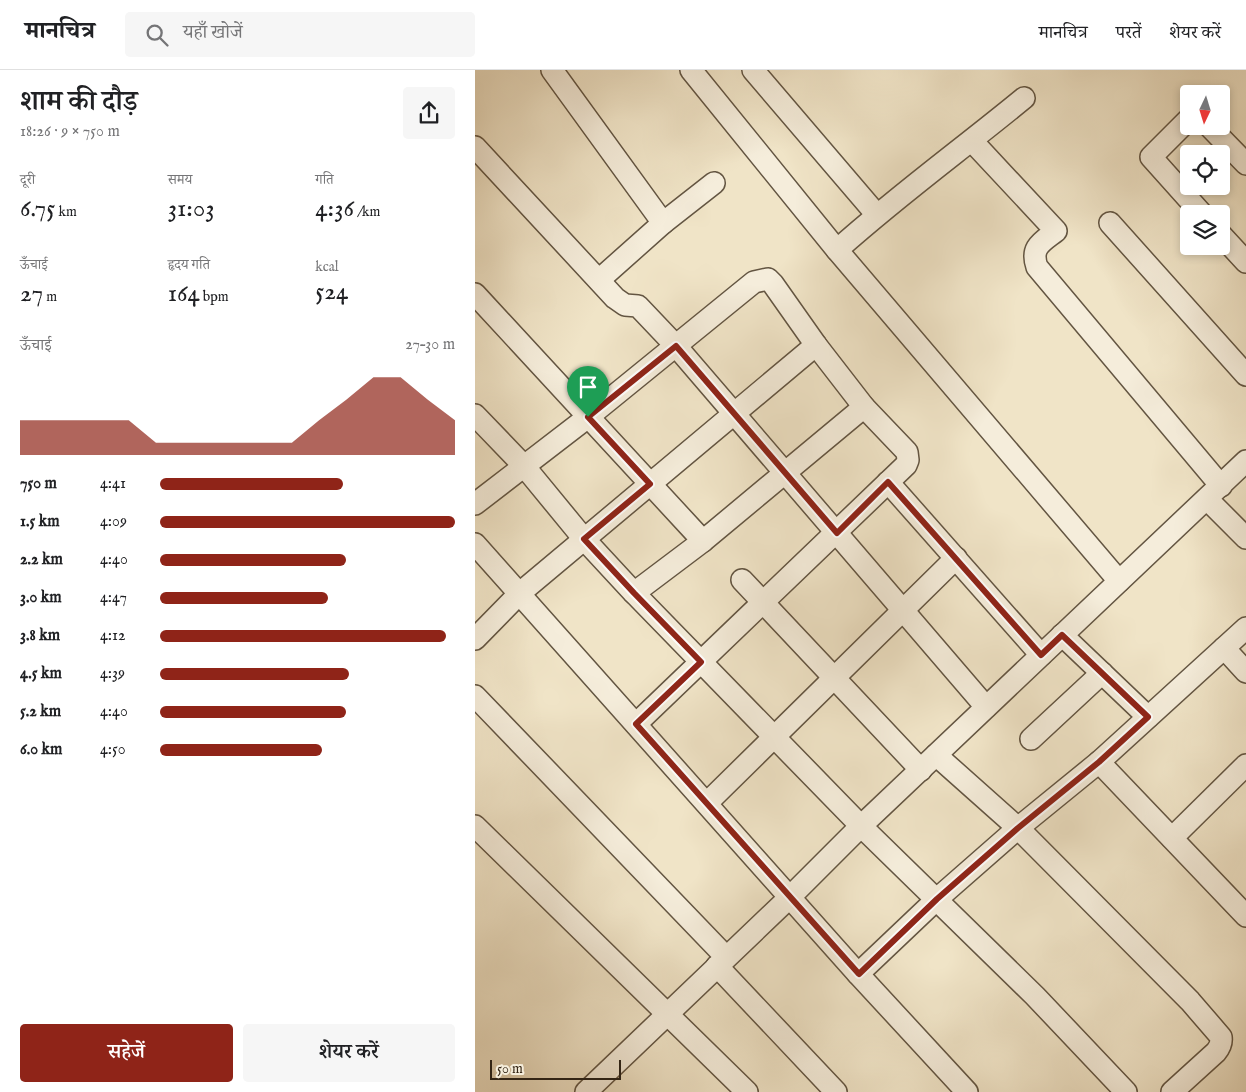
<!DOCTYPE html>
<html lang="hi">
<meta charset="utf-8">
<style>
:root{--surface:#fff;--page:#f6f6f6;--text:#202124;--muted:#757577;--line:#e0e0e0;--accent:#8f2418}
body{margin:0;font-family:"IM FELL English","Noto Serif Devanagari",serif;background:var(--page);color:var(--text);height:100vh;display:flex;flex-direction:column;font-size:19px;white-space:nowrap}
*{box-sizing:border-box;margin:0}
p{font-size:16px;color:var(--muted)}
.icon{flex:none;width:28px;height:28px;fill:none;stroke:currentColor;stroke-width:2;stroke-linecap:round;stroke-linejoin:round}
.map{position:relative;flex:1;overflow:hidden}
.sheet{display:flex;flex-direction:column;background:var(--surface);width:475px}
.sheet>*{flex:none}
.needle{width:32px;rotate:184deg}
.fabs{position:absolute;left:705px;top:15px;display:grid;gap:10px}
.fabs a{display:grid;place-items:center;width:50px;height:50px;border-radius:5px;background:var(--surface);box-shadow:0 2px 8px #0003;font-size:25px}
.scale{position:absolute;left:15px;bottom:12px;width:131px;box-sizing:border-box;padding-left:5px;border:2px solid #342515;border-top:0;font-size:14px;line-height:18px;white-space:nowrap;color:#342515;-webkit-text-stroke:4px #f5eddb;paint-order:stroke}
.pin{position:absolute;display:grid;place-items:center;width:42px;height:42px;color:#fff;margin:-51px -21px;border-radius:50% 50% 50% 0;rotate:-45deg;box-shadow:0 0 5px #0007}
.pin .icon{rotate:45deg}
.round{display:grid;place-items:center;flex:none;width:52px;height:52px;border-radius:5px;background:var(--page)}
.summary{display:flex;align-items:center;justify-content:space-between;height:85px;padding:0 20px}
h1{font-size:28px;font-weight:600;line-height:38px}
.stats{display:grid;grid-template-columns:repeat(3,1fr);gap:8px;height:85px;padding:5px 20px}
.stats div{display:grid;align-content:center}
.stats b{font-size:25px;font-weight:600}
.stats small{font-size:14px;font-weight:400}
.stats p{font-size:14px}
.chart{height:140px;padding:10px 20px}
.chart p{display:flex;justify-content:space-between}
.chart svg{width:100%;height:90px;margin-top:5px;fill:var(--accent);opacity:.7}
.action{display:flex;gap:10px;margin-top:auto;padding:10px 20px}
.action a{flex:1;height:58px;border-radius:5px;background:var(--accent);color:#fff;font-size:20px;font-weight:600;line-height:58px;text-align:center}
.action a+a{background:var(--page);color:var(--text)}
ul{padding:0 20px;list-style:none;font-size:16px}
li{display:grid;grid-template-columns:80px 60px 1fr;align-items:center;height:38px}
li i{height:12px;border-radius:6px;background:var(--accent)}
header{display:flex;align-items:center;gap:30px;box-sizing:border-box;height:70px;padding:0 25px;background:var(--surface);border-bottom:1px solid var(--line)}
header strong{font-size:24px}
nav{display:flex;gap:28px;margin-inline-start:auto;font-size:18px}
.search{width:350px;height:45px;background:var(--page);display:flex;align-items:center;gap:12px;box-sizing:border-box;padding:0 18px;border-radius:5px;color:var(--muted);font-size:19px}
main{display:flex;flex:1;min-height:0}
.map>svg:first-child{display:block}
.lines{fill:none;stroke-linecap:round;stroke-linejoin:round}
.street-casing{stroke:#635542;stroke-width:24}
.street{stroke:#f5eddb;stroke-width:21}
.route-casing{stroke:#fff;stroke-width:10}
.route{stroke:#8f2418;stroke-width:6}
</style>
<header>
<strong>मानचित्र</strong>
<div class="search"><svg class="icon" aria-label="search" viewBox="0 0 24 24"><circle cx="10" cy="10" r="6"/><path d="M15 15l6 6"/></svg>यहाँ खोजें</div>
<nav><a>मानचित्र</a><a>परतें</a><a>शेयर करें</a></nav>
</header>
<main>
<section class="sheet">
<div class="summary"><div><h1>शाम की दौड़</h1><p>18:26 · 9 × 750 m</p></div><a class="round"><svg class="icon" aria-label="share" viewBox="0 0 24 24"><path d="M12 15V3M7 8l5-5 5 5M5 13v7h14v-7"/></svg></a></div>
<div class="stats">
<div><p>दूरी</p><b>6.75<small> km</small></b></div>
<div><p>समय</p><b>31:03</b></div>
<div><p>गति</p><b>4:36<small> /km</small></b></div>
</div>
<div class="stats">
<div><p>ऊँचाई</p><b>27<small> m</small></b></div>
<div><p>हृदय गति</p><b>164<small> bpm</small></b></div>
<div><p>kcal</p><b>524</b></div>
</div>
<div class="chart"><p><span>ऊँचाई</span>27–30 m</p>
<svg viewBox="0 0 160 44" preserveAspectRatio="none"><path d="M0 44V27L10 27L20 27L30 27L40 27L50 38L60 38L70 38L80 38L90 38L100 38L110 27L120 17L130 6L140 6L150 17L160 27V44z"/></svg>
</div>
<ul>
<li><b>750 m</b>4:41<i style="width:62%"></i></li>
<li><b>1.5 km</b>4:09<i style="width:100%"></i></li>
<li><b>2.2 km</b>4:40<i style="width:63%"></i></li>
<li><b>3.0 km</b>4:47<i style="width:57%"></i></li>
<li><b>3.8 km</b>4:12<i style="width:97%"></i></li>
<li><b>4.5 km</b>4:39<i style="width:64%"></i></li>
<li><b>5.2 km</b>4:40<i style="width:63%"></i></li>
<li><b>6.0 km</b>4:50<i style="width:55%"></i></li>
</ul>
<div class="action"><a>सहेजें</a><a>शेयर करें</a></div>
</section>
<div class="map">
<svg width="771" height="1022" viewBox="0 0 771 1022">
<rect width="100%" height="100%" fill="#f0e4c7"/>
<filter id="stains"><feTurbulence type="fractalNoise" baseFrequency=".004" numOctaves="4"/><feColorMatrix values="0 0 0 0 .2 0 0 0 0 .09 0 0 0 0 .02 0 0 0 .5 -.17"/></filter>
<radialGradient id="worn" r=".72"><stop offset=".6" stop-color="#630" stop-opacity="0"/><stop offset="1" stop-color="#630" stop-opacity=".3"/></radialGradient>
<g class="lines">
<g class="street-casing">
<g id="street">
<path d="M77,0L188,153"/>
<path d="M216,0L362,180L644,511"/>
<path d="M278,0L402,145"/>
<path d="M714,49L676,87L727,144"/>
<path d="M734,56L771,94"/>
<path d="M497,71L581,161C567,172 555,177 562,197L746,416"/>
<path d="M0,77L140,228L150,235L163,236L201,276L511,637"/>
<path d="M635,153L771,305"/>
<path d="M746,165L771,192"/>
<path d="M362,180C422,126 487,79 549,28"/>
<path d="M124,210L188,153L239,113"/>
<path d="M0,224L228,471"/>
<path d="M0,345L49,396L109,469L159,523L386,756L560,926L651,1022"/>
<path d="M413,412L566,585"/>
<path d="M732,429L771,468"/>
<path d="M0,434L113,347L279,212L293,209L298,214L341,275L389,337L432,382L433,390L431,395L161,654"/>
<path d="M0,474L383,904L492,1022"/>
<path d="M267,510L446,700"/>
<path d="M159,523L228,471L389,337"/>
<path d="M587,565L673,647"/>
<path d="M0,569L45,523L341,275"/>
<path d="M749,578L771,602"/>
<path d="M0,626L251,887"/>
<path d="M556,669L627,603"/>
<path d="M461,685L543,758L715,931L746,967C747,973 745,977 741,982L697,1022"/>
<path d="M624,692L771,846"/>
<path d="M232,733L481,488"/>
<path d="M0,756L272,1022"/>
<path d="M697,768L771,695"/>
<path d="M242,896L361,1022"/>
<path d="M383,904L462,829L543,758L624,692L771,558"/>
<path d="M111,1022L315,827L386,756L771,391"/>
</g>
</g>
<use href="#street" class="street"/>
</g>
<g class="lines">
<g class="route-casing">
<path id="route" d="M201,276L362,463L413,412L566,585L587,565L673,647L624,692L543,758L462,829L384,904L161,654L226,592L159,523L109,469L175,414L113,347Z"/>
</g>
<use href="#route" class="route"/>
</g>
<rect width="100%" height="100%" filter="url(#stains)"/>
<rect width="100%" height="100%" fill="url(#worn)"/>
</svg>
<div class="fabs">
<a><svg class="needle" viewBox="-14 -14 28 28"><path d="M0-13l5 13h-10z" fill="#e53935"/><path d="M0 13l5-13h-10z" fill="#757577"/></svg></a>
<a><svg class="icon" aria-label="locate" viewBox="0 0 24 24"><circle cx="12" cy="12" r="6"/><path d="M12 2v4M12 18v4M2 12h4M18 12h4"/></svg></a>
<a><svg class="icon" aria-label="layers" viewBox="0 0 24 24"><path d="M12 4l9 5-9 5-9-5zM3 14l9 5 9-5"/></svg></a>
</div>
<div class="scale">50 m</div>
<div class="pin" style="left:113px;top:347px;background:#1e9e55"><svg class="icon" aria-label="arrive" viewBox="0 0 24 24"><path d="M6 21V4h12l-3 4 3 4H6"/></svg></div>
</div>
</main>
